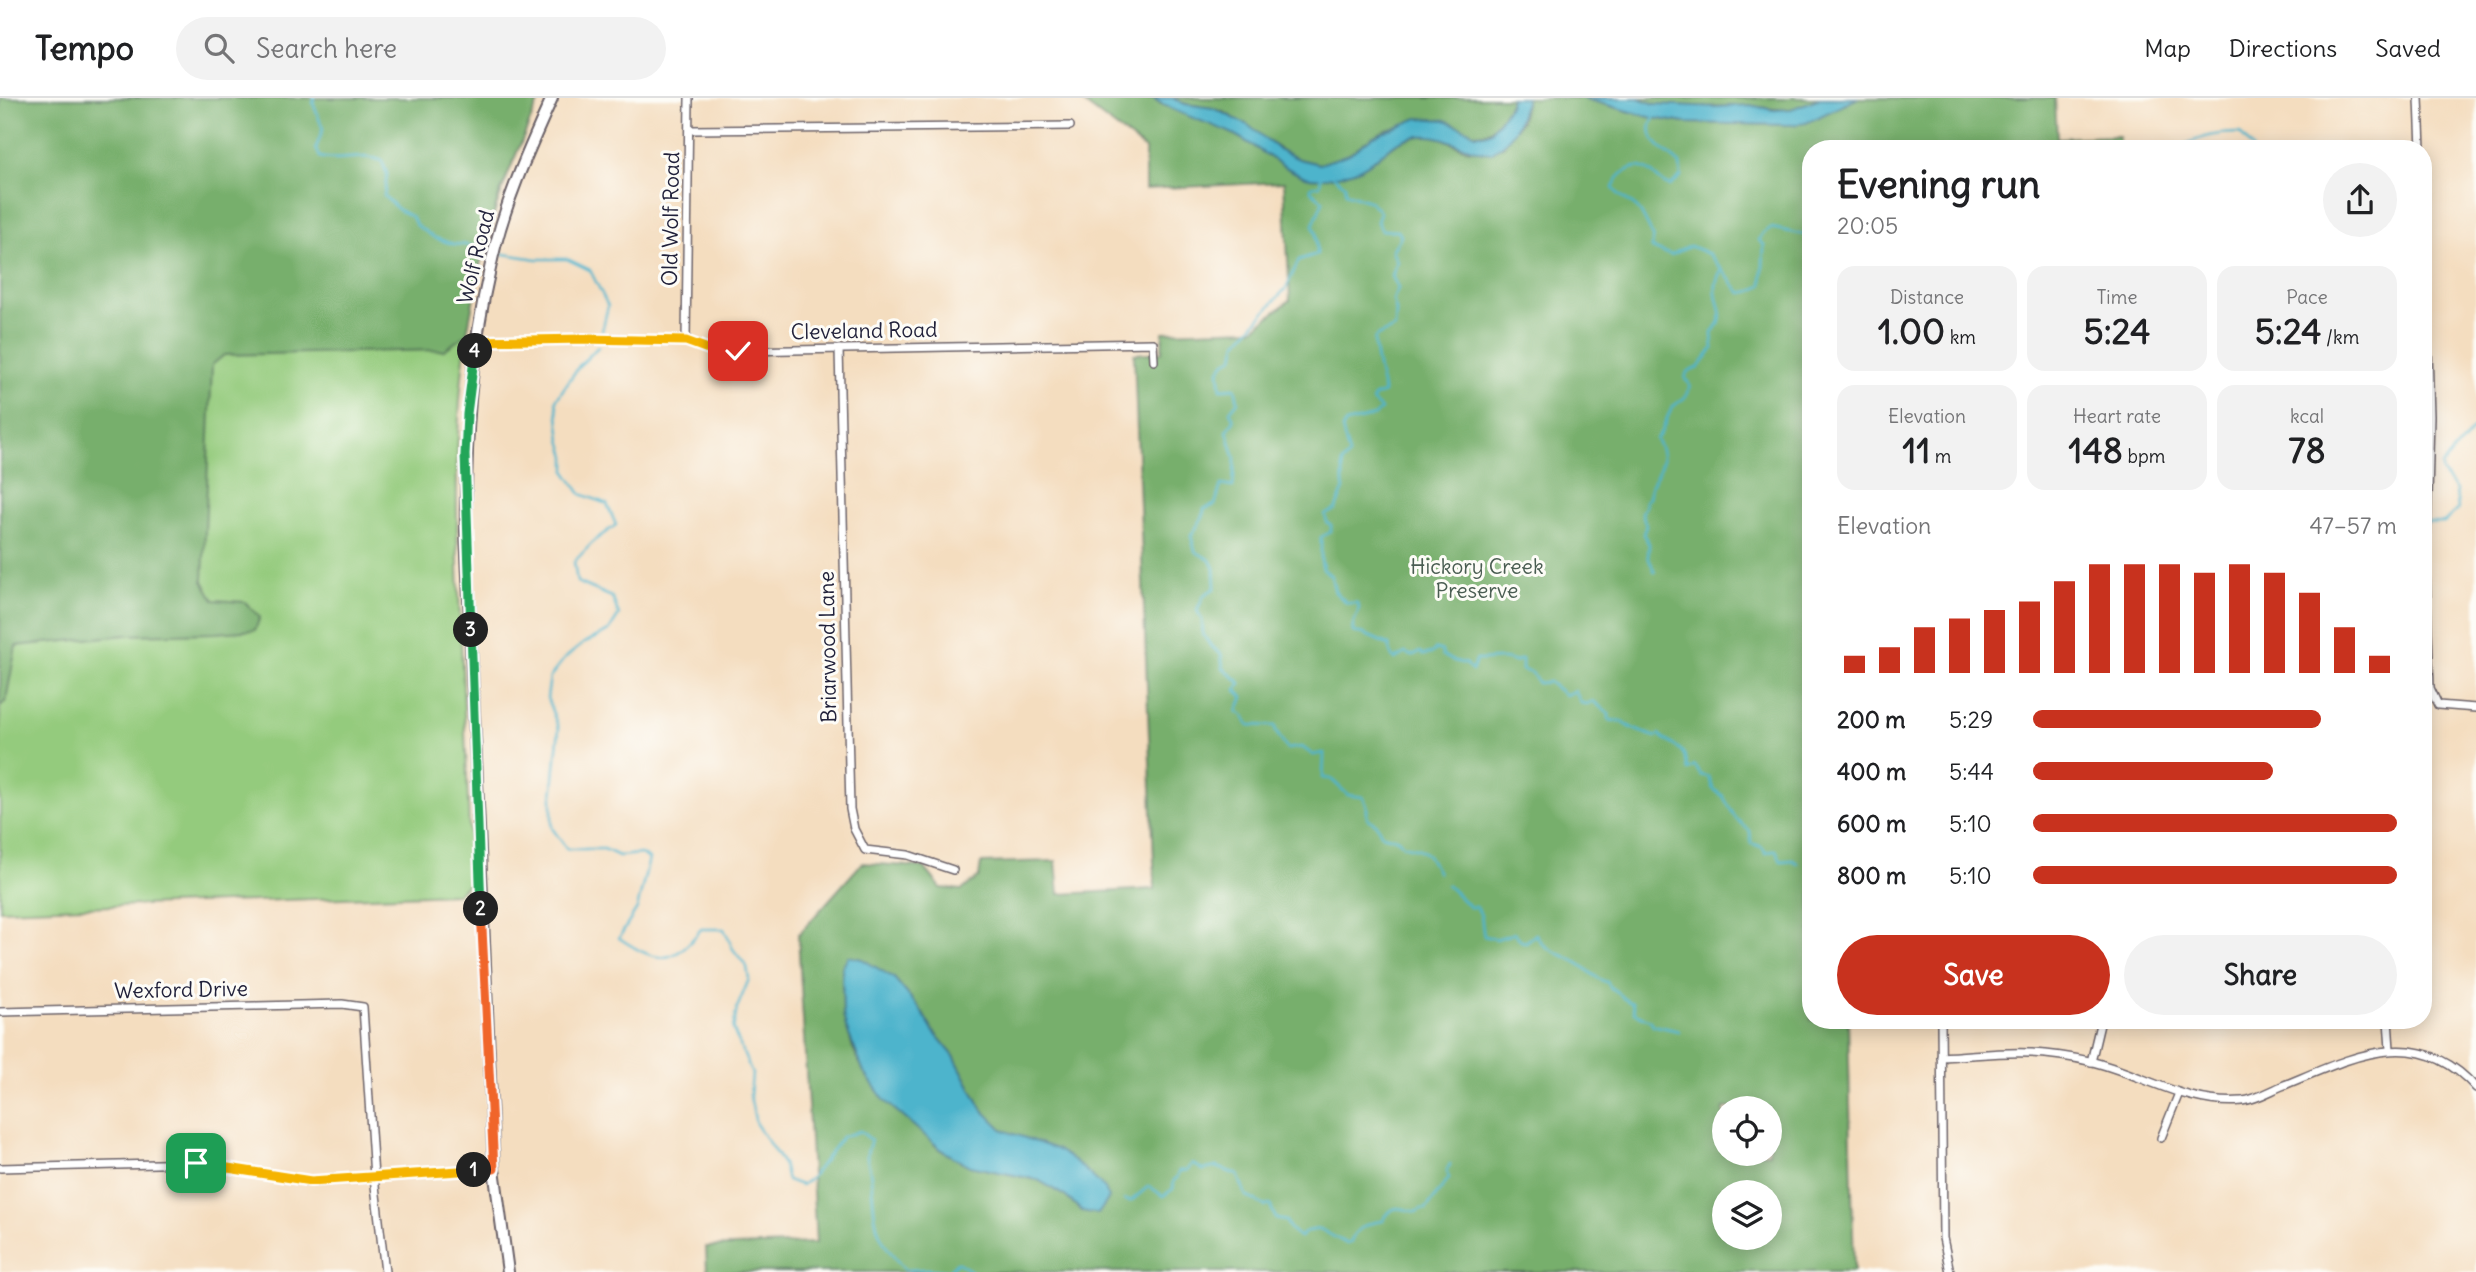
<!DOCTYPE html>
<meta charset="utf-8">
<style>
:root{--surface:#fff;--page:#f2f2f2;--text:#202124;--muted:#757577;--line:#e0e0e0;--accent:#c8321e}
body{margin:0;font-family:Delius,sans-serif;background:var(--page);color:var(--text);height:100vh;display:flex;flex-direction:column;font-size:26px;white-space:nowrap}
*{box-sizing:border-box;margin:0}
p{font-size:23px;color:var(--muted)}
.icon{flex:none;width:38px;height:38px;fill:none;stroke:currentColor;stroke-width:2;stroke-linecap:round;stroke-linejoin:round}
.map{position:relative;flex:1;overflow:hidden}
.panel{position:absolute;left:1802px;top:42px;width:630px;height:889px;display:flex;flex-direction:column;background:var(--surface);border-radius:28px;box-shadow:0 4px 18px #0003}
.panel>*{flex:none}
.fabs{position:absolute;left:1712px;top:998px;display:grid;gap:14px}
.fabs a{display:grid;place-items:center;width:70px;height:70px;border-radius:50%;background:var(--surface);box-shadow:0 4px 18px #0003;font-size:35px}
.pin{position:absolute;display:grid;place-items:center;width:60px;height:60px;color:#fff;margin:-30px;border-radius:14px;box-shadow:0 4px 10px #0006}
.km{position:absolute;width:35px;height:35px;margin:-18px;border-radius:50%;background:#222;color:#fff;font-size:19px;line-height:35px;text-align:center}
.round{display:grid;place-items:center;flex:none;width:74px;height:74px;border-radius:37px;background:var(--page)}
.overview{display:flex;align-items:center;justify-content:space-between;height:119px;padding:0 35px}
h1{font-size:38px;font-weight:800;line-height:52px}
.figures{display:grid;grid-template-columns:repeat(3,1fr);gap:10px;height:119px;padding:7px 35px}
.figures div{display:grid;align-content:center;border-radius:18px;background:var(--page);text-align:center}
.figures b{font-size:35px;font-weight:800}
.figures small{font-size:19px;font-weight:400}
.figures p{font-size:19px}
.chart{height:196px;padding:14px 35px}
.chart p{display:flex;justify-content:space-between}
.chart svg{width:100%;height:126px;margin-top:7px;stroke:var(--accent);stroke-width:6}
.cta{display:flex;gap:14px;margin-top:auto;padding:14px 35px}
.cta a{flex:1;height:80px;border-radius:42px;background:var(--accent);color:#fff;font-size:28px;font-weight:800;line-height:80px;text-align:center}
.cta a+a{background:var(--page);color:var(--text)}
ul{padding:0 35px;list-style:none;font-size:23px}
li{display:grid;grid-template-columns:112px 84px 1fr;align-items:center;height:52px}
li i{height:18px;border-radius:9px;background:var(--accent)}
header{display:flex;align-items:center;gap:42px;box-sizing:border-box;height:98px;padding:0 35px;background:var(--surface);border-bottom:2px solid var(--line)}
header strong{font-size:33px}
nav{display:flex;gap:38px;margin-inline-start:auto;font-size:24px}
.search{width:490px;height:63px;background:var(--page);display:flex;align-items:center;gap:18px;box-sizing:border-box;padding:0 24px;border-radius:38px;color:var(--muted);font-size:26px}
.map>svg:first-child{display:block}
.green{fill:#94cb7d;stroke:#5b765c;stroke-width:2}
.forest{fill:#77af6c;stroke:#4c6854;stroke-width:2;fill-rule:evenodd}
.water{fill:#4eb4cc;stroke:#386b84;stroke-width:2}
.lines{fill:none;stroke-linecap:round;stroke-linejoin:round}
.stream{stroke:#4eb4cc;stroke-width:2.5}
.minor-casing{stroke:#6c6369;stroke-width:10}
.secondary-casing{stroke:#6c6369;stroke-width:14}
.minor{stroke:#fff;stroke-width:7}
.secondary{stroke:#fff;stroke-width:10}
.split-1-casing{stroke:#fff;stroke-width:14}
.split-2-casing{stroke:#fff;stroke-width:14}
.split-3-casing{stroke:#fff;stroke-width:14}
.split-4-casing{stroke:#fff;stroke-width:14}
.split-5-casing{stroke:#fff;stroke-width:14}
.split-1{stroke:#f5b400;stroke-width:9}
.split-2{stroke:#f0652b;stroke-width:9}
.split-3{stroke:#22a559;stroke-width:9}
.split-4{stroke:#22a559;stroke-width:9}
.split-5{stroke:#f5b400;stroke-width:9}
.labels{text-anchor:middle;stroke-width:6;stroke-linejoin:round;paint-order:stroke}
.street-label{font-size:21px;fill:#22223b;stroke:#fdfcf7}
.park-label{font-size:21px;fill:#4a5d52;stroke:#fdfcf7}
</style>
<header>
<strong>Tempo</strong>
<div class="search"><svg class="icon" aria-label="search" viewBox="0 0 24 24"><circle cx="10" cy="10" r="6"/><path d="M15 15l6 6"/></svg>Search here</div>
<nav><a>Map</a><a>Directions</a><a>Saved</a></nav>
</header>
<div class="map">
<svg width="2476" height="1174" viewBox="0 0 2476 1174">
<rect width="100%" height="100%" fill="#fdfcf7"/>
<filter id="ink" filterUnits="userSpaceOnUse"><feTurbulence type="fractalNoise" baseFrequency=".0143" numOctaves="2"/><feDisplacementMap in="SourceGraphic" scale="14" xChannelSelector="R" yChannelSelector="G"/><feConvolveMatrix kernelMatrix="1 2 1 2 8 2 1 2 1" color-interpolation-filters="sRGB"/></filter>
<filter id="wash" filterUnits="userSpaceOnUse"><feTurbulence type="fractalNoise" baseFrequency=".00686" numOctaves="4" result="noise"/><feDisplacementMap in="SourceGraphic" scale="28" xChannelSelector="R" yChannelSelector="G"/><feGaussianBlur stdDeviation="1.57" result="paint"/><feColorMatrix in="noise" values="0 0 0 0 0 0 0 0 0 0 0 0 0 0 0 0 0 1.4 0 .05"/><feComposite in="paint" operator="in"/></filter>
<g filter="url(#wash)">
<rect width="100%" height="100%" fill="#f4ddbf"/>
<path class="green" d="M0,0H540C508,70 482,140 470,216C452,326 456,434 461,544C465,624 468,703 471,783L457,796L0,812Z"/>
<g class="forest">
<path d="M0,0H540L499,97L480,167L467,236L444,252L224,257L212,267L203,483L214,502L245,504L260,519L255,532L216,535L127,537L16,548L6,603L0,608Z"/>
<path d="M1077,0H1153L1161,6C1185,16 1212,24 1235,37C1264,53 1311,82 1345,75C1374,69 1389,40 1420,38C1443,36 1448,44 1466,51C1475,54 1493,49 1503,48L1521,23L1526,0H1582L1653,20L1685,25L1790,27L1858,0H2055L2057,40L2119,38V51H1811V922H1848L1854,1174H707L706,1149L816,1145L798,837L862,765L924,769L941,790L962,792L979,779L981,765L1056,763L1059,796L1155,791L1134,256L1162,254L1163,234L1253,231L1290,202L1284,84L1145,91V51ZM848,859L894,880L920,911L933,933L954,958L982,1011L1003,1033L1056,1052L1082,1113L1065,1098L1038,1082L970,1068L939,1051L864,974L853,950L843,916L842,870ZM1724,1010H1769V1055H1724ZM1724,1094H1769V1139H1724Z"/>
<path d="M1172,0H1511C1510,9 1504,16 1499,23C1475,55 1454,16 1427,22C1409,25 1393,28 1376,37C1358,47 1343,66 1320,66C1288,66 1252,28 1223,14C1206,6 1187,10 1172,0Z"/>
<path d="M1638,0H1820C1811,5 1801,10 1790,11C1775,13 1761,8 1746,8C1712,7 1670,15 1638,0Z"/>
</g>
<g class="water">
<path d="M1153,0H1172L1185,6L1213,10L1248,27L1278,51L1299,61L1320,66L1349,56L1374,38L1418,20L1446,22L1476,36H1485L1491,33L1500,22L1510,6L1511,0H1526C1518,26 1516,40 1491,55C1465,54 1446,35 1419,38C1388,41 1379,65 1354,73C1341,78 1319,83 1306,79C1280,70 1256,47 1231,35C1205,23 1177,17 1153,0Z"/>
<path d="M1582,0H1638L1655,6L1716,9L1750,7L1774,12L1791,11L1820,0H1858L1806,25L1790,27L1685,25L1653,20Z"/>
<path d="M848,858L862,861L894,880L920,911L933,933L954,958L982,1011L1003,1032L1056,1051L1075,1063L1105,1090L1109,1100L1098,1116L1082,1113L1065,1098L1038,1082L970,1068L944,1054L885,1003L864,974L846,929L843,916L842,870Z"/>
</g>
<g class="lines">
<g class="stream">
<path d="M314,0L313,5L323,31L316,50L320,59C341,65 362,54 382,63L387,76L384,98L399,112L412,119L416,127L435,140L453,146L467,147L492,154"/>
<path d="M1655,18C1640,41 1665,52 1680,66L1681,78L1670,88C1659,85 1656,77 1648,72C1633,63 1617,77 1613,90C1620,100 1631,103 1639,112C1643,117 1645,123 1648,128C1652,136 1654,141 1651,150L1671,157L1690,148L1709,156L1741,195L1752,193L1762,187L1764,147L1759,142L1763,135L1771,130L1811,138"/>
<path d="M2177,51C2198,39 2216,35 2240,35L2253,51"/>
<path d="M1331,76L1345,87L1346,95L1371,104L1380,114L1377,124L1382,132L1398,133L1401,138L1392,153L1397,164L1392,178L1398,190L1393,202L1396,213L1395,230C1390,233 1379,235 1375,240C1372,245 1382,287 1384,295L1375,298L1372,303L1381,311L1375,318L1346,325L1342,331L1349,357L1342,365C1345,376 1341,383 1344,391L1335,412L1325,417L1327,424L1331,427V434L1321,439V462L1323,471L1331,478L1335,494L1347,505H1358C1362,516 1350,522 1353,534L1364,536L1389,547L1392,559L1395,561L1405,555L1412,558L1420,554L1423,557L1432,555L1436,551L1442,553V557L1451,562L1466,566L1472,573L1476,562C1488,563 1503,558 1514,564L1522,561V572L1532,575L1538,585L1549,584L1565,597L1575,593L1581,605L1587,606L1593,603L1609,616V622L1624,624C1630,632 1646,635 1656,639L1659,637C1675,650 1685,647 1688,672L1695,668L1701,677L1709,679L1713,691L1723,698L1736,721L1750,733L1751,745L1762,749L1766,755L1776,752L1781,763L1793,762L1797,765"/>
<path d="M1321,78L1320,87L1311,89V93L1323,103L1313,127L1316,134L1317,156L1299,162L1286,190L1237,245L1234,259L1226,263L1219,272L1221,291L1235,290L1238,303L1230,313L1234,322L1227,333L1235,361L1233,389L1221,387L1215,407L1204,411L1203,419L1191,438L1195,453L1210,462L1214,470L1215,490L1204,497L1197,512L1202,522L1203,536L1210,547L1221,556L1223,570L1241,585L1236,592L1243,599L1237,614L1243,617L1249,627L1275,628L1276,634L1287,651L1302,649L1313,657L1324,655L1323,680L1331,681L1348,697L1363,699L1367,708V720L1376,726L1382,737L1398,741L1403,747L1419,751L1428,757L1438,775"/>
<path d="M498,155L537,161H567L590,172L608,208L602,233"/>
<path d="M598,249L579,268L556,302L561,342L566,358V374L581,396L607,406L616,427L595,442L574,464L577,484L612,499L619,517L609,533L584,545L564,561L550,579L547,600L559,631L552,699V730L567,751H604L619,758L641,756L649,761L637,811L619,840C657,865 672,869 701,831H724L733,851L747,869L749,881L737,910L733,931L752,976L750,998L756,1026L783,1066L787,1082L801,1087L811,1080L842,1039L860,1033L871,1042C863,1064 869,1059 871,1080C876,1127 872,1135 905,1172L928,1171L948,1173L957,1164L973,1174"/>
<path d="M2424,425L2444,424L2458,411L2456,392L2441,374V368L2476,329"/>
<path d="M1655,474L1648,459L1649,446L1643,436L1646,428L1642,414L1646,408L1645,403L1649,400C1650,395 1650,388 1653,384C1662,366 1667,361 1656,341C1666,331 1666,315 1675,307C1680,302 1688,300 1689,291C1690,285 1688,284 1685,281L1687,274L1698,270L1713,251L1712,235C1714,232 1717,229 1719,226C1726,210 1707,196 1721,173"/>
<path d="M1447,787L1470,809H1476C1484,818 1481,827 1484,838L1496,841L1515,835L1521,843L1526,844L1536,836C1544,854 1567,857 1581,867C1590,873 1595,881 1607,884L1611,890C1621,895 1623,902 1632,905L1634,914L1651,923L1653,927L1679,933"/>
<path d="M1124,1102L1131,1103L1149,1088L1163,1098L1173,1091L1174,1082L1177,1080L1180,1073L1188,1072L1192,1065L1203,1072L1217,1069L1238,1077L1246,1098L1265,1108L1270,1107L1276,1121L1286,1123C1288,1130 1294,1135 1300,1139L1307,1133L1320,1131L1347,1146L1351,1144C1355,1130 1369,1124 1383,1123C1392,1106 1398,1109 1416,1114L1421,1111H1426L1449,1080L1447,1073L1450,1066"/>
</g>
</g>
</g>
<g filter="url(#ink)">
<g class="lines">
<g class="minor-casing">
<g id="minor">
<path d="M2419,0L2421,51"/>
<path d="M690,32L1070,28"/>
<path d="M2424,123L2430,318L2426,478L2430,590L2438,607L2476,610"/>
<path d="M476,243L584,241L686,243L707,251L738,253L1153,245L1154,263"/>
<path d="M686,243L689,0"/>
<path d="M839,251L850,711L854,731L865,752L908,757L953,772"/>
<path d="M0,914L342,906L363,909L374,1079L385,1174"/>
<path d="M1941,922L1943,1140L1950,1174"/>
<path d="M2388,922L2390,951"/>
<path d="M1941,959C1971,958 2002,953 2031,955C2050,956 2071,959 2089,963C2141,975 2187,1008 2242,1003C2255,1002 2270,993 2282,988C2349,961 2417,923 2476,990"/>
<path d="M2091,964L2101,922"/>
<path d="M2161,1040L2179,995"/>
<path d="M0,1070L196,1065L311,1083L494,1071"/>
</g>
</g>
<g class="secondary-casing">
<path id="secondary" d="M508,1174L494,1071L466,433C465,340 470,257 491,166C503,109 528,53 552,0"/>
</g>
<use href="#minor" class="minor"/>
<use href="#secondary" class="secondary"/>
</g>
</g>
<g class="lines" filter="url(#ink)">
<g class="split-1-casing">
<path id="split-1" d="M196,1065L311,1083L474,1072"/>
</g>
<g class="split-2-casing">
<path id="split-2" d="M474,1072L494,1071L481,811"/>
</g>
<g class="split-3-casing">
<path id="split-3" d="M471,532L481,811"/>
</g>
<g class="split-4-casing">
<path id="split-4" d="M471,532L465,357L467,316L475,253"/>
</g>
<g class="split-5-casing">
<path id="split-5" d="M475,253L476,243L584,241L686,243L708,251L738,253"/>
</g>
<use href="#split-1" class="split-1"/>
<use href="#split-2" class="split-2"/>
<use href="#split-3" class="split-3"/>
<use href="#split-4" class="split-4"/>
<use href="#split-5" class="split-5"/>
</g>
<g class="labels">
<g class="street-label">
<text transform="translate(671 121) rotate(-89)" y="7">Old Wolf Road</text>
<text transform="translate(476 159) rotate(-76)" y="7">Wolf Road</text>
<text transform="translate(864 233) rotate(-1)" y="7">Cleveland Road</text>
<text transform="translate(828 549) rotate(-91)" y="7">Briarwood Lane</text>
<text transform="translate(181 892) rotate(-1)" y="7">Wexford Drive</text>
</g>
<g class="park-label">
<text x="1477" y="476">Hickory Creek<tspan x="1477" dy="24">Preserve</tspan></text>
</g>
</g>
</svg>
<div class="fabs">
<a><svg class="icon" aria-label="locate" viewBox="0 0 24 24"><circle cx="12" cy="12" r="6"/><path d="M12 2v4M12 18v4M2 12h4M18 12h4"/></svg></a>
<a><svg class="icon" aria-label="layers" viewBox="0 0 24 24"><path d="M12 4l9 5-9 5-9-5zM3 14l9 5 9-5"/></svg></a>
</div>
<div class="pin" style="left:196px;top:1065px;background:#1e9e55"><svg class="icon" aria-label="arrive" viewBox="0 0 24 24"><path d="M6 21V4h12l-3 4 3 4H6"/></svg></div>
<div class="pin" style="left:738px;top:253px;background:#d93025"><svg class="icon" aria-label="check" viewBox="0 0 24 24"><path d="M5 12l5 5 9-10"/></svg></div>
<b class="km" style="left:474px;top:1072px">1</b>
<b class="km" style="left:481px;top:811px">2</b>
<b class="km" style="left:471px;top:532px">3</b>
<b class="km" style="left:475px;top:253px">4</b>
<section class="panel">
<div class="overview"><div><h1>Evening run</h1><p>20:05</p></div><a class="round"><svg class="icon" aria-label="share" viewBox="0 0 24 24"><path d="M12 15V3M7 8l5-5 5 5M5 13v7h14v-7"/></svg></a></div>
<div class="figures">
<div><p>Distance</p><b>1.00<small> km</small></b></div>
<div><p>Time</p><b>5:24</b></div>
<div><p>Pace</p><b>5:24<small> /km</small></b></div>
</div>
<div class="figures">
<div><p>Elevation</p><b>11<small> m</small></b></div>
<div><p>Heart rate</p><b>148<small> bpm</small></b></div>
<div><p>kcal</p><b>78</b></div>
</div>
<div class="chart"><p><span>Elevation</span>47–57 m</p>
<svg viewBox="0 0 160 44" preserveAspectRatio="none"><path d="M5 44V38M15 44V35M25 44V28M35 44V25M45 44V22M55 44V19M65 44V12M75 44V6M85 44V6M95 44V6M105 44V9M115 44V6M125 44V9M135 44V16M145 44V28M155 44V38"/></svg>
</div>
<ul>
<li><b>200 m</b>5:29<i style="width:79%"></i></li>
<li><b>400 m</b>5:44<i style="width:66%"></i></li>
<li><b>600 m</b>5:10<i style="width:100%"></i></li>
<li><b>800 m</b>5:10<i style="width:100%"></i></li>
</ul>
<div class="cta"><a>Save</a><a>Share</a></div>
</section>
</div>
